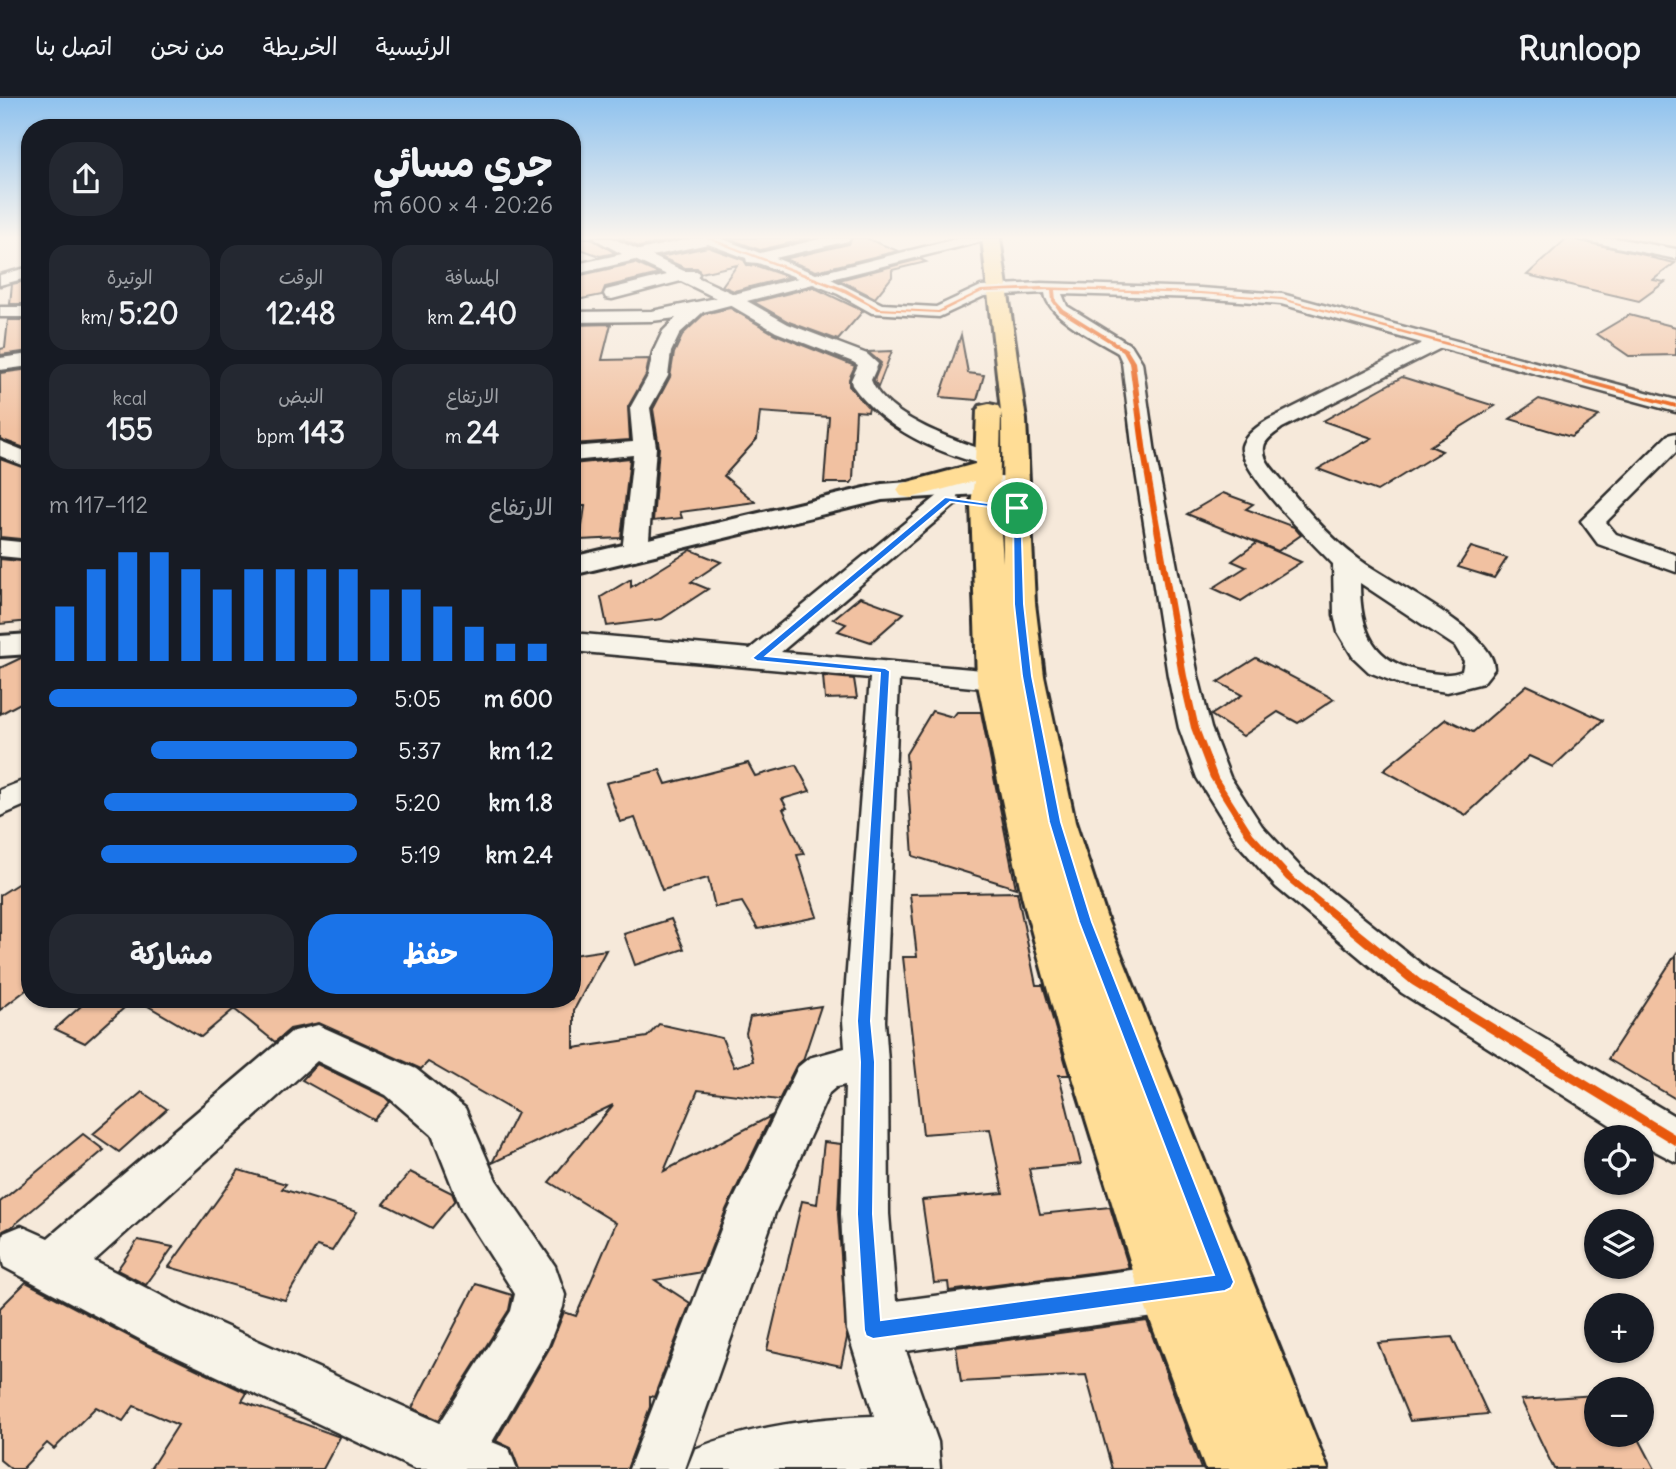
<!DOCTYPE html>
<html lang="ar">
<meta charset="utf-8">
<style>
:root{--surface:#171b24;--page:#242831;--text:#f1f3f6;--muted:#9ea1a6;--line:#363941;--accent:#1a73e8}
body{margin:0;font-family:Delius,"Playpen Sans Arabic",sans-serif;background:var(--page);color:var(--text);direction:rtl;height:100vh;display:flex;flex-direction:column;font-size:26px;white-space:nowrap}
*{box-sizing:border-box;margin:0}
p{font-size:23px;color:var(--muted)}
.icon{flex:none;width:38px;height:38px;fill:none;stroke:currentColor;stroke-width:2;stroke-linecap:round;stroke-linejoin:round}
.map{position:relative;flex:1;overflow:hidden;direction:ltr}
.sheet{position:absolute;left:21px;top:21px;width:560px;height:889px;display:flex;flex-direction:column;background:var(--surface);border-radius:28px;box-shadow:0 2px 5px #0004;direction:rtl}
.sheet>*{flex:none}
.buttons{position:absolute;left:1584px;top:1027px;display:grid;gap:14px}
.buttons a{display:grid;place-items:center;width:70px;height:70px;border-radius:50%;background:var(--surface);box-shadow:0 2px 5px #0004;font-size:35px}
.pin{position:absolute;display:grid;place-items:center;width:60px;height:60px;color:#fff;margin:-30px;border:4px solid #fff;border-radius:50%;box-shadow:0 2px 7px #0007}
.round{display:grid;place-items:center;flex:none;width:74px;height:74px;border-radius:28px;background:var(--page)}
.headline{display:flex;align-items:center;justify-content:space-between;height:119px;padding:0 28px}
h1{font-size:38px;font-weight:700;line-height:52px}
.figures{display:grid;grid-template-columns:repeat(3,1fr);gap:10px;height:119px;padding:7px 28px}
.figures div{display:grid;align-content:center;border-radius:18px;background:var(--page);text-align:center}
.figures b{font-size:30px;font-weight:700}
.figures small{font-size:19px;font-weight:400}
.figures p{font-size:19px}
.chart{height:196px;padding:14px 28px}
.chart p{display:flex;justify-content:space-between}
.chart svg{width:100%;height:126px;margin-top:7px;stroke:var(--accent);stroke-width:6}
.button{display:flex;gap:14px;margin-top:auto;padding:14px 28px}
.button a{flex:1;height:80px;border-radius:28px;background:var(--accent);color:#fff;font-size:28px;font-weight:700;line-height:80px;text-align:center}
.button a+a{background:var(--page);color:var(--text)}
ul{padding:0 28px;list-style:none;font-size:23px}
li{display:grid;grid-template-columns:112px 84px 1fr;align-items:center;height:52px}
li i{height:18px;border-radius:9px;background:var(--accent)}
header{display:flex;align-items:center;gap:42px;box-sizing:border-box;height:98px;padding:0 35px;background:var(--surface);border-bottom:2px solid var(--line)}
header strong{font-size:33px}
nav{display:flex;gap:38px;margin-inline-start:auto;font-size:24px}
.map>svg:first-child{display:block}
.building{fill:#f1c1a1;stroke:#2b2b2b;stroke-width:2}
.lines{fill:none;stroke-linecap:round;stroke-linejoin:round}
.street-casing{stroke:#2b2b2b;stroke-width:5}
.secondary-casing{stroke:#2b2b2b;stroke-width:6}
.primary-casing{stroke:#2b2b2b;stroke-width:6}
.street{fill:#f7f3e8;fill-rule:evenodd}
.secondary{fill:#f7f3e8;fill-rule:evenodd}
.primary{fill:#ffdd96;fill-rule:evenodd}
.cycleway-casing{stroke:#f7f3e8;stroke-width:4}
.cycleway{fill:#e8590c;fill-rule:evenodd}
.route{fill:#1a73e8;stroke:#fff;stroke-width:2;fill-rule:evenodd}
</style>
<header>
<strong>Runloop</strong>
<nav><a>الرئيسية</a><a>الخريطة</a><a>من نحن</a><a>اتصل بنا</a></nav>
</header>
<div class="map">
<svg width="1676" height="1371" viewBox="0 0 1676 1371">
<rect width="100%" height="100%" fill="#f6e9da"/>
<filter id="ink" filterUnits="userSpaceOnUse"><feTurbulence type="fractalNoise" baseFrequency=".0143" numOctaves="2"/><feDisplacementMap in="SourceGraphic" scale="14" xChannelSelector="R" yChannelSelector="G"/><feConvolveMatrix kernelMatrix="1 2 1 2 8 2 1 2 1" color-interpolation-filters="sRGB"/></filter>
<g filter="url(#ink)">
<g class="building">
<path d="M572,140H591L615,155L600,158L572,148Z"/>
<path d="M618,140H682L639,149Z"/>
<path d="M727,140H811L760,152Z"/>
<path d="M852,140H866L898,153L816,173L784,161L849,146Z"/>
<path d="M1567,140L1654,159L1652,160L1675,165L1653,182L1665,184L1639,203L1527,177Z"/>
<path d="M708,149L744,162L747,167L757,168L789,179L734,193L722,188L737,167L701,175L697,170H685L660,159Z"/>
<path d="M920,161L926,164L892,172V179L875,200L839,182Z"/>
<path d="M635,165L659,176L605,189L602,197L572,203V179Z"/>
<path d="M30,182V206H10L12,186Z"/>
<path d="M813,189L863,213L838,242L789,224L754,204Z"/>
<path d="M730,210L775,236L855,268L849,281V288L869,310L868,314L856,313L853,382L851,385H824L829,319L760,314L757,341L724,378L755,404L680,414L682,420L653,423L659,349L653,311L670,279L674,255L683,236L704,216Z"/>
<path d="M1629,217L1676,229V257L1629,258L1597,236Z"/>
<path d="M8,222H30V253L0,257V251L5,250Z"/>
<path d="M611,226L602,262L649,261L646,277L628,309L630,342L572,346V310L576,287H572V227Z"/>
<path d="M961,237L968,275L984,277L977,302L940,299Z"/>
<path d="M892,253L878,289L874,282L881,265L868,254Z"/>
<path d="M30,271V352L0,341V275Z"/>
<path d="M1402,279L1495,308L1430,348L1442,353L1377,393L1318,371L1372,340L1323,323Z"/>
<path d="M1539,301L1599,318L1571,339L1510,321Z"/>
<path d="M630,360L621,440L580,442L585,408H572V366Z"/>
<path d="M0,361L30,372V442L0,439Z"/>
<path d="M1223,395L1253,406L1246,411L1294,429L1301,437L1278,453L1187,416Z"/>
<path d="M1257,445L1301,464L1241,503L1213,490L1246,469L1232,463Z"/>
<path d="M1471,449L1507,460L1494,480L1458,469Z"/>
<path d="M691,452L721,464L691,484L708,491L662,521L607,528L601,499L631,481V489Z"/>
<path d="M0,461L30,464V523L0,526Z"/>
<path d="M860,499L904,515L871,544L838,533L846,526L833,521Z"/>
<path d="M23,559H30V600L0,616V570Z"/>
<path d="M1256,560L1334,601L1298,625L1278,614L1243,638L1211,617L1242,597L1218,584Z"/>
<path d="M823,578L854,581L857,600L825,601Z"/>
<path d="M1527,587L1603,622L1553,669L1529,658L1466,717L1383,672L1446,621L1473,634Z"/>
<path d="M932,613L953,619L957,614H981L1016,790L913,758L906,656Z"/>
<path d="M748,665L755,678L796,667L810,693L782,701L787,710L783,711L804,756L797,757L817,819L758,831L742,804L715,809L708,780L662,792L635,720L620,724L606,685L660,672L666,686Z"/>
<path d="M30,778V889L0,912V797Z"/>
<path d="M1017,794L1036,887H1043L1069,977H1059L1081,1066L1029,1071L1040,1116L1110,1109L1129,1170L949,1193L948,1184L934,1185L922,1102L1003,1095L990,1031L923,1036L903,859H917L910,796Z"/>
<path d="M671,821L684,851L635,867L624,836Z"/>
<path d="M606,852L574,912V950L647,939L659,926L722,940L734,969L753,963L746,935L750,919L821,908L803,962L796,968L779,1002L698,992L664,1073L771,1018L726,1112L702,1174L655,1182L690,1205L654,1299L650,1298V1309L627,1371H519L511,1350L496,1343L550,1249L564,1214L576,1218L616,1125L549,1084L613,1007L492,1065L517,1015L428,964L421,971L319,925L290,931L275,944L234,911L201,939L136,901H572V857Z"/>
<path d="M1676,856V1001L1608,961Z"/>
<path d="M89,901H134L85,945L55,931Z"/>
<path d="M317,966L385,999L390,1004L374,1022L302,982Z"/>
<path d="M142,994L167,1011L119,1054L93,1036Z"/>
<path d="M83,1036L104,1052L13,1128L3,1133L0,1139V1104Z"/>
<path d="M824,1044L841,1046L838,1116L847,1240L841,1268L767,1252L802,1103L817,1106Z"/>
<path d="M239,1072L286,1086L282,1091L357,1114L332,1153L317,1148L285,1202L169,1169Z"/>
<path d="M410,1074L452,1095L455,1102L432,1130L384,1106Z"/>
<path d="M138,1142L173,1149L146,1187L117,1172Z"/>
<path d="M26,1184L146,1247L247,1295L242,1303L340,1339L323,1371H150L178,1327L134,1308L123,1323L96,1309L54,1351L47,1345L22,1371H11L0,1362V1210Z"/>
<path d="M476,1186L512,1197L509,1212L439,1322L412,1310Z"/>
<path d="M1147,1223L1201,1371H1112L1086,1277L961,1284L956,1249Z"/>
<path d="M1452,1239L1488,1316L1410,1323L1378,1245Z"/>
<path d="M1596,1297V1337H1637L1655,1371H1554L1521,1302Z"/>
</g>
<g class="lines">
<g class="street-casing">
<g id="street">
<path d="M593,140H612L639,152L694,140H720L760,155L824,140H850L848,143L775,160L816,176L960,140H985L983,143L831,181L882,206L936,209L981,188L1041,185L1200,190L1282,196L1676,302V314L1441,250L1282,330C1276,335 1265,341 1264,349C1262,362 1274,372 1281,381C1303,408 1328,438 1356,459C1385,482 1496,534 1494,571L1483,585L1447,594L1405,588L1369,574L1353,559L1338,534L1334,517L1333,466C1316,448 1237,372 1242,348C1245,337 1258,328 1268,322L1422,245L1281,206L1200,200L1062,196L1067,208L1132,248L1142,264L1155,355L1198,578L1211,630L1230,679L1262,728L1302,771L1430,873L1676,1019V1064L1642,1046V1040H1631L1402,895L1276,789L1238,746L1197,680L1179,630L1168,578L1133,355L1122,264L1118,255C1098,243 1047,219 1045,195L984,198L939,219L872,215L838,196L813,186L747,203L788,226L867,256L878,266L871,282C885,320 961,345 997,356L1000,361L997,366L989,368C937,355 884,332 852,287L851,282L858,267L853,264L776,234L730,207L703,214L680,235L671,254L668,278L650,310L656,349L648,454L644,459L635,462L626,459L622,454L633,357L572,363V349L633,344L630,310L648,278L653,254L663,233L676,220L652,223L572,224V214L652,213L716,200L681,183L612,201L606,200L604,196L606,192L667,177L635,162L572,177V167L622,156ZM708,146L746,160L747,164L758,165L798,180L734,196L697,179L699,176L697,173H684L652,158ZM1360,485L1455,548L1464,563L1462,573C1450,578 1436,576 1424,574C1372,565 1360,532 1360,485Z"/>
<path d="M1585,140H1615L1676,151V161L1592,144Z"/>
<path d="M30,169V179L0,187V177Z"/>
<rect x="0" y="209" width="30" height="10"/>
<path d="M30,256V268L0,272V260Z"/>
<path d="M1676,335V354L1606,424L1616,436L1676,457V474L1598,446L1581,423L1668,337Z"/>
<path d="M0,343L30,355V370L0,358Z"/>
<path d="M948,394L956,396L960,401L956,406L781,554L994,573L1005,576L1009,582L1005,588L994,591L899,582L885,923L888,964L889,1116L896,1203L1184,1165L1202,1172L1209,1190L1202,1208L1184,1215L906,1253L938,1344L940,1371H687L695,1351C751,1328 814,1320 874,1318L847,1232L841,1116L845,987L836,989L829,995L775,1115L685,1371H629L728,1113L798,969L809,960L845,950L843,923L870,580L572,553V535L750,551L940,396Z"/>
<path d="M0,442L30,445V461L0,458Z"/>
<path d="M30,680V705L0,718V692Z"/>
<path d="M318,927L416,971L465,1010L496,1082L555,1168L565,1197L563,1209L548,1248L492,1344L509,1351L517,1371H415L147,1245L4,1169C0,1157 0,1147 4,1135L21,1128L48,1140L291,934ZM317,963L386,997L432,1037L462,1113L515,1196L511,1213L440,1325L183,1209L94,1163Z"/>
</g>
</g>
<g class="secondary-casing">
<g id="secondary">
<path d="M987,378L1026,381L1029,387L1026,393L882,402L572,477V459L882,386Z"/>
<path d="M30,536V556L0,558V538Z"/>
</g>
</g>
<g class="primary-casing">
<path id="primary" d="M982,140H1000L1026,322L1035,505L1044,578L1075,724L1108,824L1328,1371H1205L1139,1192L1061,941L1022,798L977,582L971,406L974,383L911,400L901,398L897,392L901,386L975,366L977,313L980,308L989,306L998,308L1001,313ZM1001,315L1002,322L1003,464L999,406Z"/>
</g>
<use href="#street" class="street"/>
<use href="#secondary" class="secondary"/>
<use href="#primary" class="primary"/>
<g class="cycleway-casing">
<path id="cycleway" d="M705,140H710L846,191L879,210L938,213L981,192L1041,189L1200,194L1282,200L1676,306V310L1282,202L1200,196L1055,192L1056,203L1063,211L1127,251L1135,264L1147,355L1187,578L1199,630L1218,680L1253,735L1292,778L1420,881L1676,1037V1048L1412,887L1286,782L1247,739L1210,680L1191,630L1179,578L1141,355L1129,264L1123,253L1059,213L1052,203L1051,192L982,194L939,215L878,212L842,193Z"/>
</g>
<use href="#cycleway" class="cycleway"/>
</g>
</g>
<linearGradient id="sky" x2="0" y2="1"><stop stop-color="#8fc2ee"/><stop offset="0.42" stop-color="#fbf5ee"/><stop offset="1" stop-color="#fbf5ee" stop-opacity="0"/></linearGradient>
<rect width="1676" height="332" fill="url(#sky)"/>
<path class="route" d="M945,399L1021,410L1024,506L1032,578L1061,724L1092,824L1234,1184L1231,1190L1225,1193L873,1241L866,1238L864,1232L857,1116L860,964L857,923L880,575L757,563L752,560ZM950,404L1013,412L1014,506L1022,578L1049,724L1079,824L1214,1177L881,1222L873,1116L875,964L871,923L890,573L885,570L766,558Z"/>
</svg>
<div class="buttons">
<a><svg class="icon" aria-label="locate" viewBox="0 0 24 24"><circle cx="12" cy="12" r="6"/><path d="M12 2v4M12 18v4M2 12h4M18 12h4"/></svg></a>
<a><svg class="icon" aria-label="layers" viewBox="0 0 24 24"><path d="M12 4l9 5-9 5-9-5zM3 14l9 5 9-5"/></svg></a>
<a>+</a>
<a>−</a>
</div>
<div class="pin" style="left:1017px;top:410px;background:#1e9e55"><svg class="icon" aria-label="arrive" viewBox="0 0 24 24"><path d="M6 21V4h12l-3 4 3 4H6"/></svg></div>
<section class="sheet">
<div class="headline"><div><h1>جري مسائي</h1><p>20:26 · 4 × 600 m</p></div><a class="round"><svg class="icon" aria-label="share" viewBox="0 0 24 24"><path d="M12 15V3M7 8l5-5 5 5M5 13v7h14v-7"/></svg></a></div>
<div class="figures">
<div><p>المسافة</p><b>2.40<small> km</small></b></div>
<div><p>الوقت</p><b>12:48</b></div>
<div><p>الوتيرة</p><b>5:20<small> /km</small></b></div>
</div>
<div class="figures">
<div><p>الارتفاع</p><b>24<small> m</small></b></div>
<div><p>النبض</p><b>143<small> bpm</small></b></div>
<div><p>kcal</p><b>155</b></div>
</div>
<div class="chart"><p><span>الارتفاع</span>112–117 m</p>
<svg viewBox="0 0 160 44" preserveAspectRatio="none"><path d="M5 44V25M15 44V12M25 44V6M35 44V6M45 44V12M55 44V19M65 44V12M75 44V12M85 44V12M95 44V12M105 44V19M115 44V19M125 44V25M135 44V32M145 44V38M155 44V38"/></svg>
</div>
<ul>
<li><b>600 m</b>5:05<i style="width:100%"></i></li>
<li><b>1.2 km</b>5:37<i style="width:67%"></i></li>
<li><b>1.8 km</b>5:20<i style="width:82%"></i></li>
<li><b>2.4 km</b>5:19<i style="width:83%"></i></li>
</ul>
<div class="button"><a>حفظ</a><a>مشاركة</a></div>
</section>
</div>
